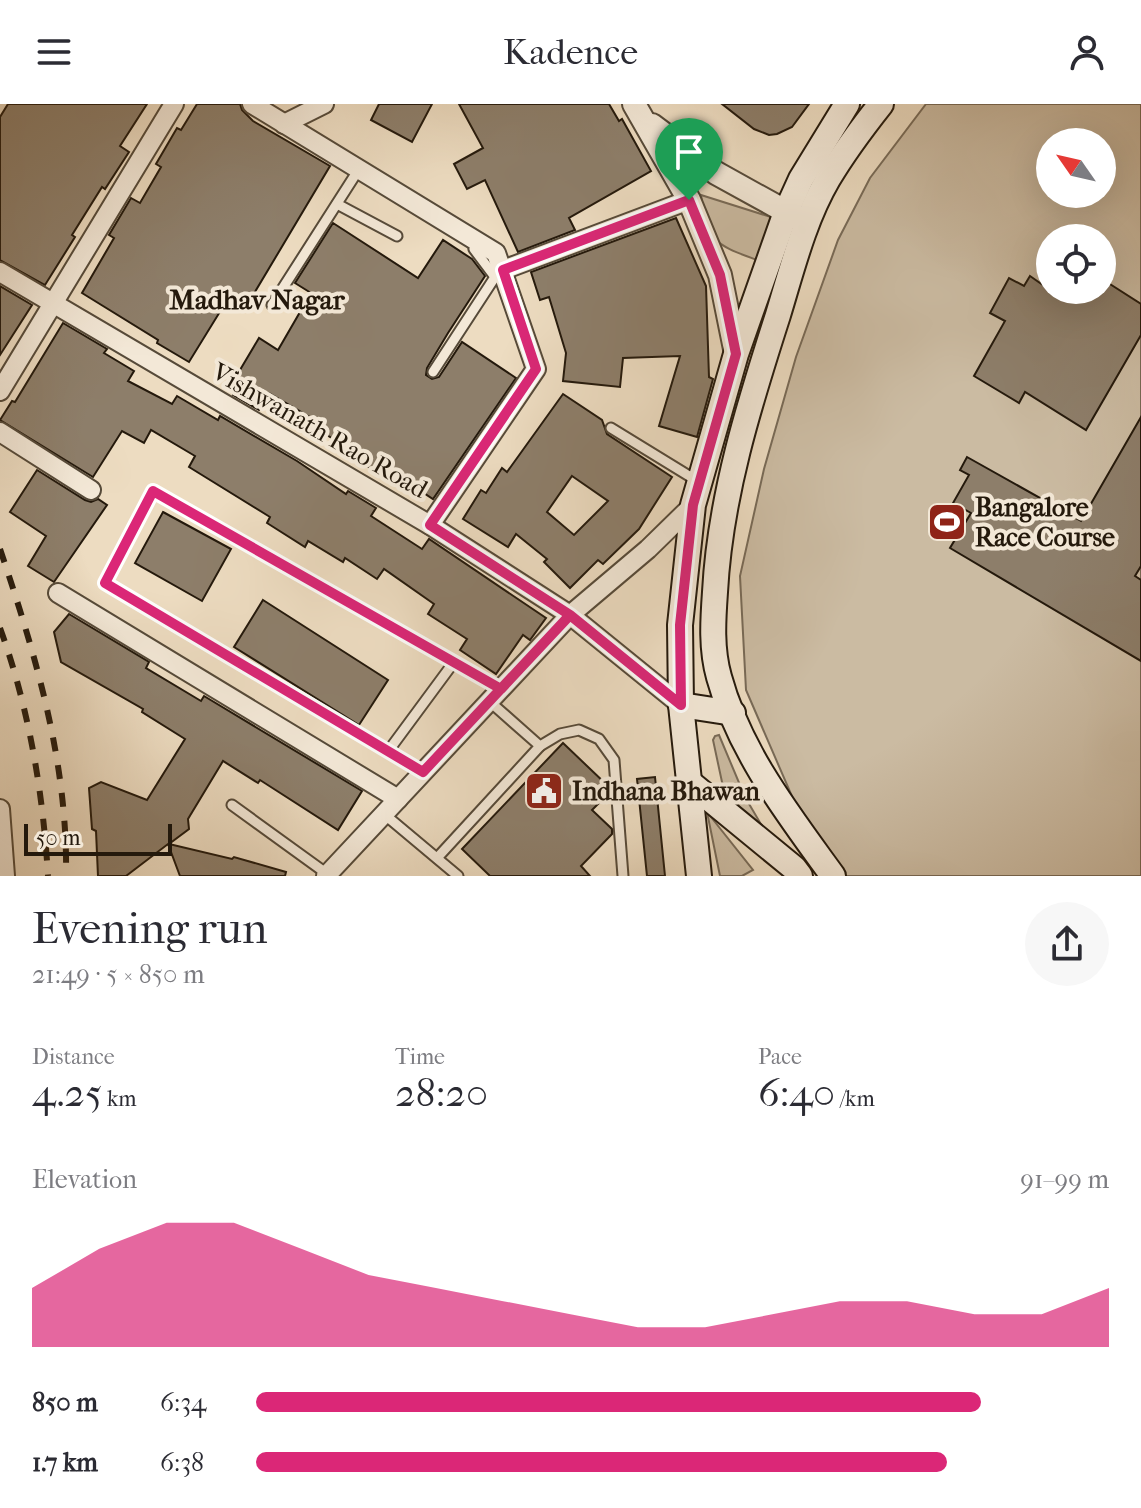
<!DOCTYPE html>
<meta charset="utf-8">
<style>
:root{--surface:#fff;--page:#f7f7f7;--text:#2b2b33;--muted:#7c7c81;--accent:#db2777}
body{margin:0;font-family:"IM FELL French Canon",serif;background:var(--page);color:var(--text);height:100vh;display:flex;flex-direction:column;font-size:30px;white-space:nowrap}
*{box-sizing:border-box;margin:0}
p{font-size:26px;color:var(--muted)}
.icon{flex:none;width:44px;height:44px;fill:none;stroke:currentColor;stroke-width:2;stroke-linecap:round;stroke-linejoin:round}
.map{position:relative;height:772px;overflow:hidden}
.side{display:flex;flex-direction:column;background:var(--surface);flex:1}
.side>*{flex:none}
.needle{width:52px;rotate:304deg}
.buttons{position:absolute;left:1036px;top:24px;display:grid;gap:16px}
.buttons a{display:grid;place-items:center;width:80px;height:80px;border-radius:50%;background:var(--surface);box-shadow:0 8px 32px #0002;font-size:40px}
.scale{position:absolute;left:24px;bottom:20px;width:148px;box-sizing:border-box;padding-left:8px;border:4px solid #24190c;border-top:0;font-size:22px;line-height:28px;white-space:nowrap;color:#24190c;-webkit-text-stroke:6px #f3e8d7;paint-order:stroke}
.pin{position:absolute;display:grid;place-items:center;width:68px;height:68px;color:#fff;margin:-82px -34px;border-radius:50% 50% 50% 0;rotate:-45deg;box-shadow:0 0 8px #0007}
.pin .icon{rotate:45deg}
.round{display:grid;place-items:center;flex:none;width:84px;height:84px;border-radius:42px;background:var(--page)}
.overview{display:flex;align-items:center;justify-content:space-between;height:136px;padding:0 32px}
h1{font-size:44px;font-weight:600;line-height:60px}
.figures{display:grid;grid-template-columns:repeat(3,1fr);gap:12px;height:136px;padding:8px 32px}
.figures div{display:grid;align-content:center}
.figures b{font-size:40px;font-weight:600}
.figures small{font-size:22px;font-weight:400}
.figures p{font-size:22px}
.chart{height:224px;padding:16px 32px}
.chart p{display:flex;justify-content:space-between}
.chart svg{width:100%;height:144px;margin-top:8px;fill:var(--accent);opacity:.7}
ul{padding:0 32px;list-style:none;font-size:26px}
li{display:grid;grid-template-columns:128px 96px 1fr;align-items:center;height:60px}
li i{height:20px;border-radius:10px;background:var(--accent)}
header{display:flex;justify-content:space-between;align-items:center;height:104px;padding:0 32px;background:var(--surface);font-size:36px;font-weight:600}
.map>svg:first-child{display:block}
.green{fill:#cbbba2;stroke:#786a57;stroke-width:2;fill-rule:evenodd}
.building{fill:#8d7e6a;stroke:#24190c;stroke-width:2;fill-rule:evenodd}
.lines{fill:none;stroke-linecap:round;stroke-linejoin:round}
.service-casing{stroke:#564a39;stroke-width:13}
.minor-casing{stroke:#564a39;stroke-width:22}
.tertiary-casing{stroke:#564a39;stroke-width:26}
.secondary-casing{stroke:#24190c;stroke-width:28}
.service{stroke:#f3e8d7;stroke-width:9}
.minor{stroke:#f3e8d7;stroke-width:18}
.tertiary{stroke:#f3e8d7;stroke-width:22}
.secondary{stroke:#f3e8d7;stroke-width:24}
.rail{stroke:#24190c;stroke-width:6;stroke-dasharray:14 14;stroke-linecap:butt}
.route-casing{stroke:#fff;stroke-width:16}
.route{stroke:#db2777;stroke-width:10}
.labels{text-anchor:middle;stroke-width:8;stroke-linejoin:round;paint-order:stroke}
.street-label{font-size:26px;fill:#24190c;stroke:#f3e8d7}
.poi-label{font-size:26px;font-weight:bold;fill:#24190c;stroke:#f3e8d7;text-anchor:start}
.neighbourhood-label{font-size:28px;font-weight:bold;fill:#24190c;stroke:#f3e8d7}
</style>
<header><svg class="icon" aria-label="menu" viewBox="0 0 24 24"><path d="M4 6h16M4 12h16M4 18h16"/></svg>Kadence<svg class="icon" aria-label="person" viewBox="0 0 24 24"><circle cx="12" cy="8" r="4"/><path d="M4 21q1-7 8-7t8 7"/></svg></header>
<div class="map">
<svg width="1141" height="772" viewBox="0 0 1141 772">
<rect width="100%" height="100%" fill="#eddcc1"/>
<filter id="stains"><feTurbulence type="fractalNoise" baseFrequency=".0025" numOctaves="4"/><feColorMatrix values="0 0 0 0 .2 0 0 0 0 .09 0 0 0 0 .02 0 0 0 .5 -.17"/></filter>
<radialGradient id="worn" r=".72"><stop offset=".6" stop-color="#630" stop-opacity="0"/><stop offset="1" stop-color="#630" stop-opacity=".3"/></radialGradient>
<g class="green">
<path d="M926,0H1141V772H840L794,697L746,586L740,472L764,365L796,253L838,136L870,74ZM1050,38H1102V90H1050ZM1050,134H1102V186H1050Z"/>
<path d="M701,91L774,114L757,156C714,140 707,138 701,91Z"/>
<path d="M719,631L745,693L772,739L734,703L722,678L713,636L715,632Z"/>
<path d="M707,708L753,766L742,772H720Z"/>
</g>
<g class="building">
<path d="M8,0H147L120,42L129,48L105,85L102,83L72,131L75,133L45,181L0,156V13Z"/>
<path d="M197,0H240L242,6L253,17L330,62L246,203L229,193L189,258L157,239L158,236L82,189L114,134L109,131L131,94L140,99L161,63L156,60L177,24L181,26Z"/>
<path d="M379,0H432L412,38L371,16Z"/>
<path d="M459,0H609L619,17L622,15L651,67L569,114L575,126L518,148L485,76L467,85L454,60L483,44Z"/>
<path d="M722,0H809L792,23L777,30L769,31L754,25Z"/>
<path d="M676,114L706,182L709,273L713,275L697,333L659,322L680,252L623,254L620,283L563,277L566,249L549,193L540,196L531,168Z"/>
<path d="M333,119L418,174L443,136L472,155L485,172L448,229L427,264L426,271L432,275L439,273L462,238L516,274L433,395L383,362L378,369L344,348L347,343L315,324L318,318L269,289L259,306L233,291L240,279L234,276L259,234L278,246L311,189L295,179Z"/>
<path d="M1030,172L1050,186H1062L1083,197L1089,186H1102V175L1141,200V231L1086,326L1025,288L1019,299L974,272L1005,217L990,209L1009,174L1024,182Z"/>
<path d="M0,182L32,201L0,251Z"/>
<path d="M63,219L107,245L104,249L134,267L128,277L172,300L177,292L218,316L220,312L297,357L346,390L348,387L376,404L371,412L422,445L429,435L546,514L530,536L523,531L496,570L460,546L467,535L428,510L434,500L384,465L377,475L345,454L343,458L308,437L305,443L267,419L270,413L189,363L195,352L151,326L144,339L122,327L93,373L0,316L12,297L15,298Z"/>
<path d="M563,290L602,316L607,330L672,373L639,425L603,460L598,456L570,484L544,458L547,455L516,430L508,443L463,415L481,386L486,389L502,364L507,368ZM572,372L608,397L574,431L547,408Z"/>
<path d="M1141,313V462L1135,472L1141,476V557L950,444L971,409L953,399L969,371L960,366L967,353L1081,417Z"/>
<path d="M37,366L85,396L91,398L98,395L107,401L54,478L28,462L46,432L10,408Z"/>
<path d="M163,408L231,445L202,497L135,459Z"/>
<path d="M263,496L388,576L359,621L234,543Z"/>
<path d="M69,510L149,558L146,564L201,597L204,592L362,687L338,726L260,676L258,679L223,657L188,715L189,725L169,740L232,755L234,753L286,768L285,772H180L168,740L126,772H98L96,727L92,725L89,684L101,678L147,696L185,635L142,608L143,605L61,558L54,528Z"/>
<path d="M563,639L609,683V689L592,706L612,725V730L581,762L590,772H490L462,745Z"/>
<path d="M655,673L665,772H647L637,675Z"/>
</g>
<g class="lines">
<g class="service-casing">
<g id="service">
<path d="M337,100L397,132"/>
<path d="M272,201L359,65"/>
<path d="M433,268L495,173L474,145L479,138"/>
<path d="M611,324L699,378"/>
<path d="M489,597L540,642L560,630L579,626L599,635L614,656L623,772"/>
<path d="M389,646L454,558"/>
<path d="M423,668L105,479L153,387L501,585"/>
<path d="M232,701L330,772"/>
<path d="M384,710L458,772"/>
<path d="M437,754L540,642"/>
</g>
</g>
<g class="minor-casing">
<g id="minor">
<path d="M252,0L496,149L536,265L430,421"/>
<path d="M284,20L324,0"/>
<path d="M503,166L689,96"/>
<path d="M0,168L430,421L570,511L681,601"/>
<path d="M0,287L174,0"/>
<path d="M0,328L91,386"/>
<path d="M58,489L398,695"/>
<path d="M0,705L5,772"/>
<path d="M326,772L570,511L648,445L693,401"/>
</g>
</g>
<g class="tertiary-casing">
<g id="tertiary">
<path d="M634,0L689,96L720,171L736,250"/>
<path d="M652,21L716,69L801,116"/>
</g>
</g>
<g class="secondary-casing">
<g id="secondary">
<path d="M681,601L733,609"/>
<path d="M689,678L794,764L800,772"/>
<path d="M699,772L681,601L680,521L693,401L736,250L786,108L801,75L847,0"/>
<path d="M833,772C788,710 739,647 719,573C711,545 713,516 715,488C720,393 749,301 778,211C792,165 804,116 828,75C844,48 862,24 881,0"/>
</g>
</g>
<use href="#service" class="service"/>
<use href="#minor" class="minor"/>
<use href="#tertiary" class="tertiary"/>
<use href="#secondary" class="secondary"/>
<g class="rail">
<path d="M0,445C36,552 68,659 66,772"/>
<path d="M0,524C29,604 43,688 48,772"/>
</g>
</g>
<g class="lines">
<g class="route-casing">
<path id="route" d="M689,96L503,166L536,265L430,421L570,511L423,668L105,479L153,387L501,585L570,511L681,601L680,521L693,401L736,250L720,171L689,96"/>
</g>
<use href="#route" class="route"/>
</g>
<defs>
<g id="stadium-square" transform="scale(2)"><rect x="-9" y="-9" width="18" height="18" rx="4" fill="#8f2418" stroke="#f3e8d7"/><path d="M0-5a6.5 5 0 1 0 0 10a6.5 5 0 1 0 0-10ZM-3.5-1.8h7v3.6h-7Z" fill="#fff"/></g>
<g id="civic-square" transform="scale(2)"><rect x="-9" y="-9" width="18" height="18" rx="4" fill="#8f2418" stroke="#f3e8d7"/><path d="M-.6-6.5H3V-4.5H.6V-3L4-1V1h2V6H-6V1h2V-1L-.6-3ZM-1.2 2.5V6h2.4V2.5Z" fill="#fff"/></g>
</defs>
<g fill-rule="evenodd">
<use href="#stadium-square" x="947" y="418"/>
<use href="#civic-square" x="544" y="687"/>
</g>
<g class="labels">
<g class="street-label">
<text transform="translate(320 326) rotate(30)" y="9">Vishwanath Rao Road</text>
</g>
<g class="poi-label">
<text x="975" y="412">Bangalore<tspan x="975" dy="30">Race Course</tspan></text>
<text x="572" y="696">Indhana Bhawan</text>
</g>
<g class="neighbourhood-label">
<text x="257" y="205">Madhav Nagar</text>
</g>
</g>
<rect width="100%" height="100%" filter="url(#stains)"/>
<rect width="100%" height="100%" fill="url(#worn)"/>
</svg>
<div class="buttons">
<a><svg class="needle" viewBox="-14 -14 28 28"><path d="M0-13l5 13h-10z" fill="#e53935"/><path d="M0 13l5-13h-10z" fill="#7c7c81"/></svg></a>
<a><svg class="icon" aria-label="locate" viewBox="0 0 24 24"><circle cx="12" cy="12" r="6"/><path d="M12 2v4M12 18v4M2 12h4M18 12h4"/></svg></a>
</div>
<div class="scale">50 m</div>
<div class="pin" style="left:689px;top:96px;background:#1e9e55"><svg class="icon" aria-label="arrive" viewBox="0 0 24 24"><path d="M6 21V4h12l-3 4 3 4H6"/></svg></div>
</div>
<section class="side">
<div class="overview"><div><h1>Evening run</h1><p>21:49 · 5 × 850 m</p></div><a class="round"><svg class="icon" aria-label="share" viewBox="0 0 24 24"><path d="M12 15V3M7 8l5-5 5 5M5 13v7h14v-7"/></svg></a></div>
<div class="figures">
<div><p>Distance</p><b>4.25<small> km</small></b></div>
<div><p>Time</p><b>28:20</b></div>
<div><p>Pace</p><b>6:40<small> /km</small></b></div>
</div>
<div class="chart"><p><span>Elevation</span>91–99 m</p>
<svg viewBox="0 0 160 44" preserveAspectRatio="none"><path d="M0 44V26L10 14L20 6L30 6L40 14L50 22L60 26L70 30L80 34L90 38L100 38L110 34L120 30L130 30L140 34L150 34L160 26V44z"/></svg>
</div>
<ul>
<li><b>850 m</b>6:34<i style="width:85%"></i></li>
<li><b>1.7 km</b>6:38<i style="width:81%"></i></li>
</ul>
</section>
